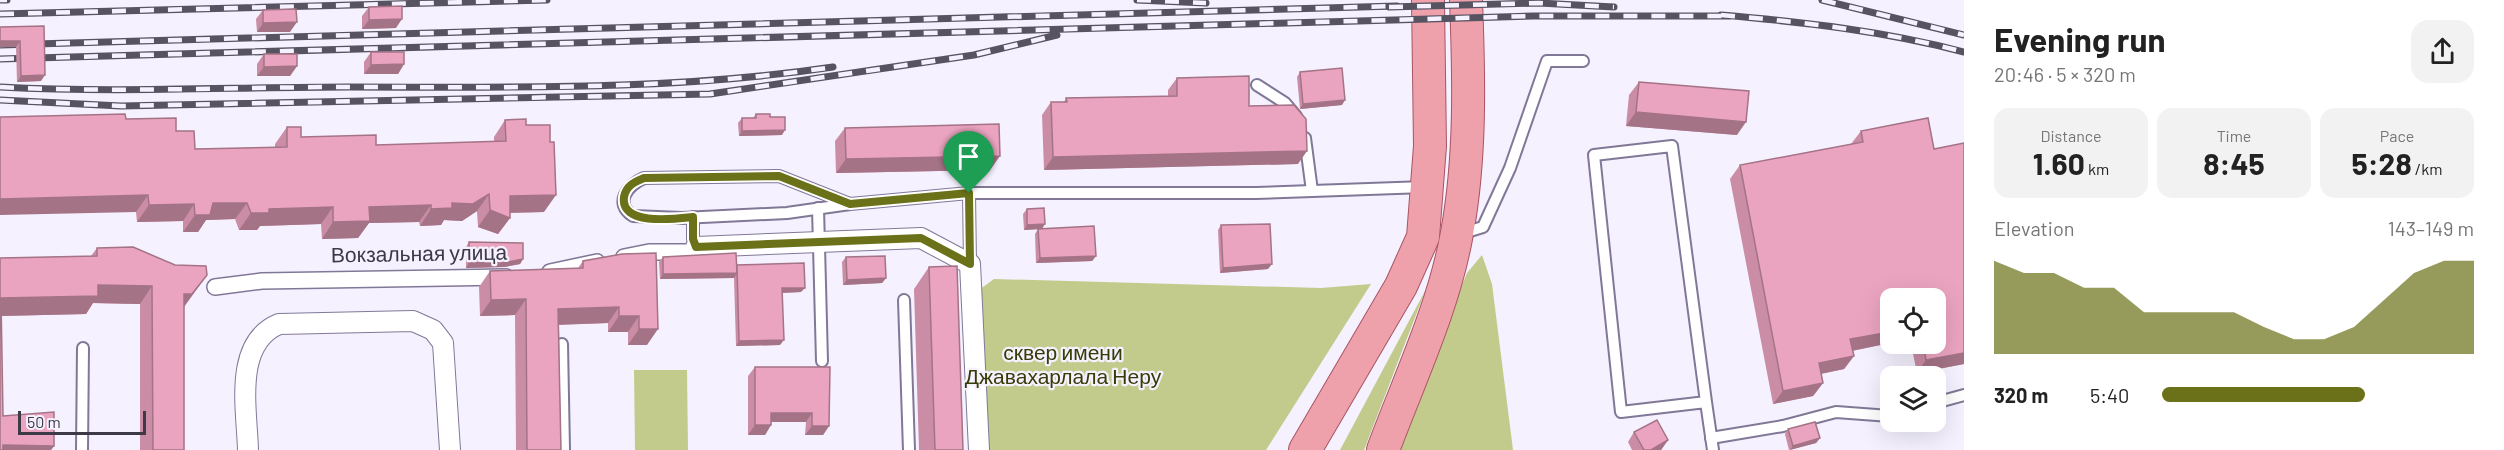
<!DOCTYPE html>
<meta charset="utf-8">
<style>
:root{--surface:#fff;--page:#f2f2f2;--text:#222;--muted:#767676;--accent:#6b7118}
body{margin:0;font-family:Barlow,sans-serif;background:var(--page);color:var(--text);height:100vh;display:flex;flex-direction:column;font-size:22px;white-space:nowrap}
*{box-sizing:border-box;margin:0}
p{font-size:20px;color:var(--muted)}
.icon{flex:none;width:33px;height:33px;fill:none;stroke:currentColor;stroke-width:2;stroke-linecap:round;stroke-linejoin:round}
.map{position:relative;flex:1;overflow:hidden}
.panel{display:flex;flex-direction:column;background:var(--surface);width:540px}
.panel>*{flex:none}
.controls{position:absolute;left:1880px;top:288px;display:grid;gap:12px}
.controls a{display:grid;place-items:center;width:66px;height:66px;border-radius:12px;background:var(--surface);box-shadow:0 6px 24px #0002;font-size:30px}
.scale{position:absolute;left:18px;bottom:15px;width:128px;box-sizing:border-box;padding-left:6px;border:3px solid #3d3947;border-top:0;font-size:16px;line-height:21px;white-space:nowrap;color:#3d3947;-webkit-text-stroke:4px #f5f1ff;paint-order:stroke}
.pin{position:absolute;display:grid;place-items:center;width:51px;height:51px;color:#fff;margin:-62px -26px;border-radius:50% 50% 50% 0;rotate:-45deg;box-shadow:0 0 6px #0007}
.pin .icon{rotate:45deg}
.round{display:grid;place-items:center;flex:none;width:63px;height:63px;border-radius:18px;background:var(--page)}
.headline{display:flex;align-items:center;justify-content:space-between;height:102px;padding:0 30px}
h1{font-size:33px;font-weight:700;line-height:45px}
.figures{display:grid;grid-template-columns:repeat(3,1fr);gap:9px;height:102px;padding:6px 30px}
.figures div{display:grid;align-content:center;border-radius:15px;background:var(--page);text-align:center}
.figures b{font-size:30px;font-weight:700}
.figures small{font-size:16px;font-weight:400}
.figures p{font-size:16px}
.chart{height:168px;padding:12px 30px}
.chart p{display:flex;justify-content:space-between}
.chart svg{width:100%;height:108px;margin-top:6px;fill:var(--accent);opacity:.7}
ul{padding:0 30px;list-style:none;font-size:20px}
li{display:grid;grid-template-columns:96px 72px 1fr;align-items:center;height:45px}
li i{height:15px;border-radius:8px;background:var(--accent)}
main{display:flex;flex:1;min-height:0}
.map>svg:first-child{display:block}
.green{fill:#c2cb8c}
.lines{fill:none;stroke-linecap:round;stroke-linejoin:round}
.service-casing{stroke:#817897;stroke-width:14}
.pedestrian-casing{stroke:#817897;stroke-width:18}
.minor-casing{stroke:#817897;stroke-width:22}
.primary-casing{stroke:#a95464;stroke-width:34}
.service{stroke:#fff;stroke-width:10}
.pedestrian{stroke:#fff;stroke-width:15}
.minor{stroke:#fff;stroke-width:20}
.primary{stroke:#eea1ab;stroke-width:32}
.rail-casing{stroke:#575361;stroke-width:7}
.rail{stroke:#f5f1ff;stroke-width:4.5;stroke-dasharray:14;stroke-linecap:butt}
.wall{fill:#ca8da5}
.shaded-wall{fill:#a47386}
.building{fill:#eba4c0;stroke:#a47386;stroke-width:1.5}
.route-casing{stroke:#fff;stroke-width:12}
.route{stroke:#6b7118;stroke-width:8}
.labels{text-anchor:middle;stroke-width:4.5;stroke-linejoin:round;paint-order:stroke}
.street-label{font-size:21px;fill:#3d3947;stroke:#f5f1ff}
.park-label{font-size:21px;fill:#373c06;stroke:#f5f1ff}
</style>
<main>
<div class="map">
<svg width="1964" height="450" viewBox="0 0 1964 450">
<rect width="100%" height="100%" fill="#f5f1ff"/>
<g class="green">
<path d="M1482,255L1492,284L1513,450H1394L1467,273Z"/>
<path d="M994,279L1321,288L1371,284L1266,450H980L976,292Z"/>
<path d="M1426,289L1364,450H1340Z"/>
<path d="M634,370H687L688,450H635Z"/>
</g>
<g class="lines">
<g class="service-casing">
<g id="service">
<path d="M1257,85L1285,103L1296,116"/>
<path d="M1305,138L1312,191"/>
<path d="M969,193L970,264"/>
<path d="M850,204L779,176L644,178C628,185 613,203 633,216L682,218L787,213L850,204L969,193H1256L1425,187"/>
<path d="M818,208L822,361"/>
<path d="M693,217V239L696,247"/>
<path d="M1460,234L1483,227L1510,168L1547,61H1583"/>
<path d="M904,300L909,450"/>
<path d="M562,344L564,450"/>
<path d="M1706,402L1621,412L1594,155L1672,146L1706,402L1713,450"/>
<path d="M1935,403L1964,395"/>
<path d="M1711,438L1783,426L1836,412L1890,416"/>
<path d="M82,450L83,348"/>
</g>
</g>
<g class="pedestrian-casing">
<g id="pedestrian">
<path d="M624,257L649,252H693"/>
<path d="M550,272L597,262"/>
<path d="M215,287L262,281L506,277"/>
</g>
</g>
<g class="minor-casing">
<g id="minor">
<path d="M696,247L921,238L970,264L979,450"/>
<path d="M248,450C247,410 233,343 279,324L413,321L433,330L443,343L450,450"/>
</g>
</g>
<g class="primary-casing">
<g id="primary">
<path d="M1305,450L1401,286L1423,237L1430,146L1428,0"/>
<path d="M1383,450C1409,380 1444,307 1457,233C1471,157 1469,78 1466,0"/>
</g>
</g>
<use href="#service" class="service"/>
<use href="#pedestrian" class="pedestrian"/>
<use href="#minor" class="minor"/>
<use href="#primary" class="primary"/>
<g class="rail-casing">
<g id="rail">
<path d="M0,0H7"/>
<path d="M1137,0L1206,3"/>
<path d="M1822,0L1964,35"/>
<path d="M1389,7L1539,3L1614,7"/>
<path d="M0,14L547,0"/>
<path d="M1721,15C1803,22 1884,31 1964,52"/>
<path d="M0,45L1397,6"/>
<path d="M0,59L1533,16H1729"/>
<path d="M0,87C116,93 233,87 349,87C511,87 672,91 833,67"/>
<path d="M0,100L121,106L710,94L974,55L1057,35"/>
</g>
</g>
<use href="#rail" class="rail"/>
</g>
<g class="wall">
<path d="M369,7L396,28L362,29V16Z"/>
<path d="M263,10L290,32H257L256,19Z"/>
<path d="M44,26L41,81L17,82L16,47H0V27Z"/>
<path d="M371,52L404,64L398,74H364V62Z"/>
<path d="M264,54L297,66L290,76H257V64Z"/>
<path d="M1300,72L1342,105L1300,109L1297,77Z"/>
<path d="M1177,78L1249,106L1298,164L1044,170L1042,115L1051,102H1064L1066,98L1168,96V90Z"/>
<path d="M1639,82L1737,135L1626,126L1629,95Z"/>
<path d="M756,114L770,117L782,135L739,136L738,123L742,118H753Z"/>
<path d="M1928,118L1934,149L1964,143V364L1917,373L1911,344H1935V298H1890V343L1852,351L1854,356L1844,369L1821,374L1823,383L1813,396L1773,404L1730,179L1740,165L1851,144L1861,131Z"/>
<path d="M126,119L176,131L195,149L275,147V144L287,127L301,137L376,145L494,142V137L505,120L526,125L544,212L510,213V218L498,234L478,227L477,211L462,221L444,220L441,225L420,226L419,222L369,223L358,238L322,239L321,224L260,226L257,230H239L235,219L206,220L198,232H183V221L137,222L136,212Z"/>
<path d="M845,128L990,170L836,173L835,141Z"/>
<path d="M1027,209L1042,229L1096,256L1092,261L1036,263L1035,234L1038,229L1024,230L1023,214Z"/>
<path d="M1221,225L1268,269L1220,273L1218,230Z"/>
<path d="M469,242L523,259L520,264L504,267L466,268V247Z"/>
<path d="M97,248L194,293L184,307V450H140V304L93,303L86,314L1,316L3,416L54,446L51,450H0V258L91,256Z"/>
<path d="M622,254L647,345H628V332H608V323L559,325L561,450H516L515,315L480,316L479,287L490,271L578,268L583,261Z"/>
<path d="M663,257L737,265L801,292L783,293L780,345L736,346L734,278L660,279L659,262Z"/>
<path d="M846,257L886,278L882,283L843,285L842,262Z"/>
<path d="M929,267L963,450H919L914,289Z"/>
<path d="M755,367L829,426L823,435H805L806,422H771V425L765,435H748V376Z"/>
<path d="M1788,429L1820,438L1816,443L1789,450L1785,434Z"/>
<path d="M1634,432L1668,440L1661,450H1632L1628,442Z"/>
</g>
<g class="shaded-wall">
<path d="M402,19L396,28L362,29L369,20Z"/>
<path d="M297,22L290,32H257L263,23Z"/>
<path d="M0,41H20L16,47H0Z"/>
<path d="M404,64L398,74H364L371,65Z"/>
<path d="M297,66L290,76H257L264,67Z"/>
<path d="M45,75L41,81L17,82L21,76Z"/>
<path d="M1345,100L1342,105L1300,109L1303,104Z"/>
<path d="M1636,112L1746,122L1737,135L1626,126Z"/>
<path d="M785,130L782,135L739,136L742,131Z"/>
<path d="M1307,151L1298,164L1044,170L1053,157Z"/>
<path d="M1000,156L990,170L836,173L846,159Z"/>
<path d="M489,194L477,211L462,221L444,220L441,225L420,226L431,209Z"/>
<path d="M148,195L136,212L0,215V199Z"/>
<path d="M556,195L544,212L498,213L510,196Z"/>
<path d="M213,203H247L235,219L206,220L198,232H183L195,215Z"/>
<path d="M194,204L183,221L137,222L149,205Z"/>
<path d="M431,205L419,222L369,223L358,238L322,239L333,222L369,207Z"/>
<path d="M333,207L321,224L260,226L257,230H239L251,213L269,209Z"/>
<path d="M490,210L510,218L498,234L478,227Z"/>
<path d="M1045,224L1042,229L1024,230L1027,225Z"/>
<path d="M1096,256L1092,261L1036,263L1040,258Z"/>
<path d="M523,259L520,264L504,267L466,268L469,263Z"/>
<path d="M1272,264L1268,269L1220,273L1223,268Z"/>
<path d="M737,273L734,278L660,279L663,274Z"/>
<path d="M207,275L194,293L180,312L184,294Z"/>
<path d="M886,278L882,283L843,285L847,280Z"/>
<path d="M98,285L152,286L140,304L93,303L86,314L0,316L1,298Z"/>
<path d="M782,288H805L801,292L779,293Z"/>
<path d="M526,299L515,315L480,316L491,300Z"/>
<path d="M619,307L608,323L547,325L558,309Z"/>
<path d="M619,316H639L628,332H608Z"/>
<path d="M639,329H658L647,345H628Z"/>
<path d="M1890,332V343L1841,353L1850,339Z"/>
<path d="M784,340L780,345L736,346L739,341Z"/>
<path d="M1964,353V364L1917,373L1926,360Z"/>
<path d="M1854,356L1844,369L1810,376L1819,363Z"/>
<path d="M1823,383L1813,396L1773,404L1783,391Z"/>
<path d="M771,413H812L806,422H765Z"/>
<path d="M755,425H771L765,435H748Z"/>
<path d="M812,426H829L823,435H805Z"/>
<path d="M1820,438L1816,443L1790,450L1793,446Z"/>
<path d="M1668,440L1661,450H1651Z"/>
<path d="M3,445L54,446L51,450H0Z"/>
</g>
<g class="building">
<path d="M402,6V19L369,20V7Z"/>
<path d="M296,9L297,22L263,23V10Z"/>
<path d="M44,26L45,75L21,76L20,41H0V27Z"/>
<path d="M371,52H404V64L371,65Z"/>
<path d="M264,54H297V66L264,67Z"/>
<path d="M1342,68L1345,100L1303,104L1300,72Z"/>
<path d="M1249,76V106L1294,105L1306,119L1307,151L1053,157L1051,102H1067L1066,98L1177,96V78Z"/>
<path d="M1639,82L1749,91L1746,122L1636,112Z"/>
<path d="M125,114L126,119L176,118V131H194L195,149L287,147V127H301V137L376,135V145L506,141L505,120L526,119V125H550V142H554L556,195L510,196V218L490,210L489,194L473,204L452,203V208L431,209V205L369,207L370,221L333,222V207L269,209V213H251L247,203H213L210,215H195L194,204L149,205L148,195L0,199V117Z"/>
<path d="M756,114H770V117H785V130L742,131V118H756Z"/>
<path d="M1928,118L1934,149L1964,143V353L1926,360L1923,344H1935V298H1890V332L1850,339L1854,356L1819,363L1823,383L1783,391L1740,165L1863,142L1861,131Z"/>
<path d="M999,124L1000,156L846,159L845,128Z"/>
<path d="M1044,208L1045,224L1027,225V209Z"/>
<path d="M1270,224L1272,264L1223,268L1221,225Z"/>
<path d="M1094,226L1096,256L1040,258L1038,229Z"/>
<path d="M469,242L523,243V259L508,262L469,263Z"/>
<path d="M133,247L175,265L206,266L207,275L192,294H184V450H153L152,286L98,285V296L1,298L3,416L54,412V446L3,445V450H0V258L97,256V248Z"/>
<path d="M656,253L658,329H639V316H619V307L558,309L561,450H527L526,299L491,300L490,271L583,268V261L622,254Z"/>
<path d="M736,253L737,273L663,274V257Z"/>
<path d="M885,256L886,278L847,280L846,257Z"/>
<path d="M804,263L805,288H782L784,340L739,341L737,265Z"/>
<path d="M957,266L963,450H935L929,267Z"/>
<path d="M755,367H830L829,426H812V413H771V425H755Z"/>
<path d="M1657,420L1668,440L1651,450H1644L1634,432Z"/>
<path d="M1815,422L1820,438L1793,446L1788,429Z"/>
</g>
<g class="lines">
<g class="route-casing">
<path id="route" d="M779,176L850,204L969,193L970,264L921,238L696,247L693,239V217C674,219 620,226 624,197C626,186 634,182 644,178Z"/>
</g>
<use href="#route" class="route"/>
</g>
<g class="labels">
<g class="street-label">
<text transform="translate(419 254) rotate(-1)" y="7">Вокзальная улица</text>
</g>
<g class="park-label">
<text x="1063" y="360">сквер имени<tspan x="1063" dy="24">Джавахарлала Неру</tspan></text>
</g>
</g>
</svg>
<div class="controls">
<a><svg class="icon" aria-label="locate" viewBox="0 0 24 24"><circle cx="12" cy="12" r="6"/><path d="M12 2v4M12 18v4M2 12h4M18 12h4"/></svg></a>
<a><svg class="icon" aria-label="layers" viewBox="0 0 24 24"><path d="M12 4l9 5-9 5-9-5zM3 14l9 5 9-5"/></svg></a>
</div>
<div class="scale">50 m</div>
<div class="pin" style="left:969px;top:193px;background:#1e9e55"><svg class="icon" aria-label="arrive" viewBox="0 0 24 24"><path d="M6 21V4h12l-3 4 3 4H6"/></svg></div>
</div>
<section class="panel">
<div class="headline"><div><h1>Evening run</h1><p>20:46 · 5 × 320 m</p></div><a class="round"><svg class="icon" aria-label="share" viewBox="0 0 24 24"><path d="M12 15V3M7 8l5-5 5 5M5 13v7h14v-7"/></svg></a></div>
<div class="figures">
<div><p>Distance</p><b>1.60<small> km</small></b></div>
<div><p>Time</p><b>8:45</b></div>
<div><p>Pace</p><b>5:28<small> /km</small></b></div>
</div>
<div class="chart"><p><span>Elevation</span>143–149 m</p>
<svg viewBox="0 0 160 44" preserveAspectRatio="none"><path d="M0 44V6L10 11L20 11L30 17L40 17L50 27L60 27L70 27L80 27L90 33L100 38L110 38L120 33L130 22L140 11L150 6L160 6V44z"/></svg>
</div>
<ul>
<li><b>320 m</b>5:40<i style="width:65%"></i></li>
</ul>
</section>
</main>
